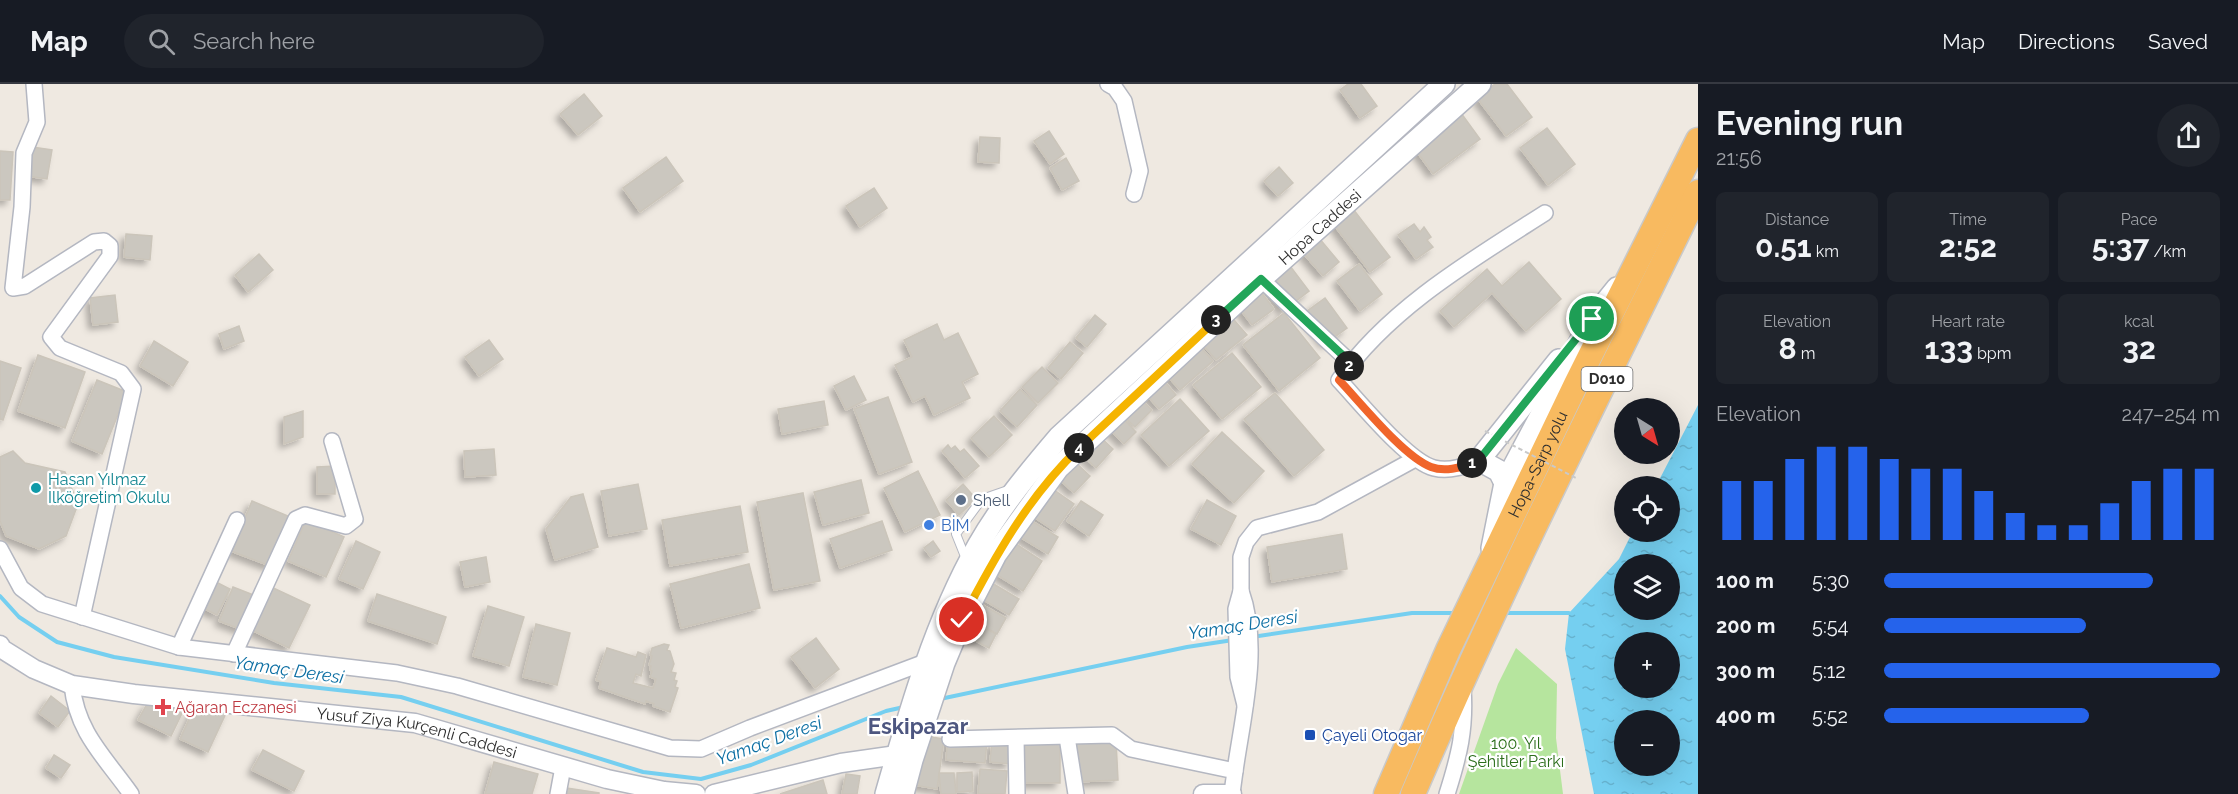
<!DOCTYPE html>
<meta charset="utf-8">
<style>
:root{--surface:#171b24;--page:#20242c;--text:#f1f3f6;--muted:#9ea1a6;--line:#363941;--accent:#2563eb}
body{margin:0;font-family:Raleway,sans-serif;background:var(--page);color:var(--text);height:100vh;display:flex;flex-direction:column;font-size:22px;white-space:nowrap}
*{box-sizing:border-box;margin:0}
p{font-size:20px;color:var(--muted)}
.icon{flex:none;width:33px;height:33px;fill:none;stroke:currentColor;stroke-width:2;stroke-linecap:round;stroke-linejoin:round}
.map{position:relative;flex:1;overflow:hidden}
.details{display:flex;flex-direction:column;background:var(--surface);width:540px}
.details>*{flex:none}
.needle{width:39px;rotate:143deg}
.controls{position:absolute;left:1614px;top:314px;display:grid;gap:12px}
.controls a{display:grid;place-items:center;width:66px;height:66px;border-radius:50%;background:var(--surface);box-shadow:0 6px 24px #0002;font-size:30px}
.pin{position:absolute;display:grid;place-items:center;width:51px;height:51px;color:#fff;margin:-26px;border:3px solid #fff;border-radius:50%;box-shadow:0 2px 6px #0007}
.km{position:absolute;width:30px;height:30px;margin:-15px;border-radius:50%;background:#222;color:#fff;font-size:16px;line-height:30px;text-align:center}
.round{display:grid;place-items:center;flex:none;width:63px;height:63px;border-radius:32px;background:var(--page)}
.head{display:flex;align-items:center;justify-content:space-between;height:102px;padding:0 18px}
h1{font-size:33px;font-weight:700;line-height:45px}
.metrics{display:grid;grid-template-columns:repeat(3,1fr);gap:9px;height:102px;padding:6px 18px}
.metrics div{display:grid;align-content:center;border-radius:9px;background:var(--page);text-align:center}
.metrics b{font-size:30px;font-weight:700}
.metrics small{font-size:16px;font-weight:400}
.metrics p{font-size:16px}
.chart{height:168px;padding:12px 18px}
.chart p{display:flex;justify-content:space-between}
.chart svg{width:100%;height:108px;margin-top:6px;stroke:var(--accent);stroke-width:6}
ul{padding:0 18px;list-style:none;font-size:20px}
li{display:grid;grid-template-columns:96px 72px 1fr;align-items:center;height:45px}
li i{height:15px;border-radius:8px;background:var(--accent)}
header{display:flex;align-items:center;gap:36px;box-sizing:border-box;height:84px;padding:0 30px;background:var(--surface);border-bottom:2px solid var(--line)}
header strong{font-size:28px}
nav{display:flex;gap:33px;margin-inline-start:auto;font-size:21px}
.search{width:420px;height:54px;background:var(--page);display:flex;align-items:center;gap:15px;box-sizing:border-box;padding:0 21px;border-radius:33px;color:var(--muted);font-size:22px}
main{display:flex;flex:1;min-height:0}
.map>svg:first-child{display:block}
.park{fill:#b6e59e}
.water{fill:url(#water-ripples);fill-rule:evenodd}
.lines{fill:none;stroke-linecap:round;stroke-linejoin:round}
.stream{stroke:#75cff0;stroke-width:4}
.building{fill:#cbc7bf;stroke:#cbc5ba;stroke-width:1.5;filter:url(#shadow)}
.service-casing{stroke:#b4b7c1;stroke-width:10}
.minor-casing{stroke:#b4b7c1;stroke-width:18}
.tertiary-casing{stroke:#b4b7c1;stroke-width:21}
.secondary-casing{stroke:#b4b7c1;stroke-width:24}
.trunk-casing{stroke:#c9c9c9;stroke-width:27}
.service{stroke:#fff;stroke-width:8}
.minor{stroke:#fff;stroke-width:15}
.tertiary{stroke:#fff;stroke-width:18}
.secondary{stroke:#fff;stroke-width:21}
.trunk{stroke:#f8ba60;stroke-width:24}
.path-bridge{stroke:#c9c9c9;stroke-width:2;stroke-dasharray:4.5 3;stroke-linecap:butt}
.split-1-casing{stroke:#fff;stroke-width:12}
.split-2-casing{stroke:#fff;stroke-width:12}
.split-3-casing{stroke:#fff;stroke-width:12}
.split-4-casing{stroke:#fff;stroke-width:12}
.split-5-casing{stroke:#fff;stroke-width:12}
.split-1{stroke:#22a559;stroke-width:8}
.split-2{stroke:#f0652b;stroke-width:8}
.split-3{stroke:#22a559;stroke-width:8}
.split-4{stroke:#f5b400;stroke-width:8}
.split-5{stroke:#f5b400;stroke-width:8}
.culture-dot{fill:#0f9aa8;stroke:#fff;stroke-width:2}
.service-dot{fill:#5c6f8a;stroke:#fff;stroke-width:2}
.shop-dot{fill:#3f7fe0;stroke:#fff;stroke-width:2}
.health-dot{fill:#e0444e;stroke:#fff;stroke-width:2}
.transit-dot{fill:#1a4fb4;stroke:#fff;stroke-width:2}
.labels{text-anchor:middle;stroke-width:4.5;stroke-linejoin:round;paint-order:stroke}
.shield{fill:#fff;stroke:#6d6d6d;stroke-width:1.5}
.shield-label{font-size:15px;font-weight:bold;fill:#2e2e2e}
.street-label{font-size:16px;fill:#2e2e2e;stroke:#fff}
.culture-label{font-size:16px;fill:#0d838f;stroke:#fff;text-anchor:start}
.service-label{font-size:16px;fill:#4e5e75;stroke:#fff;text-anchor:start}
.shop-label{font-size:16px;fill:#366cbe;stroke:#fff;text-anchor:start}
.health-label{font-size:16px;fill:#be3a42;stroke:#fff;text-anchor:start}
.transit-label{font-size:16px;fill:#164399;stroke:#fff;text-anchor:start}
.park-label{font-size:16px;fill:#2c6e1b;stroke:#fff}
.water-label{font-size:18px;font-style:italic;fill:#0d6fa3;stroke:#fff}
.district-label{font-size:22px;font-weight:bold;fill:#4d5680;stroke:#fff}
</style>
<header>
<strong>Map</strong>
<div class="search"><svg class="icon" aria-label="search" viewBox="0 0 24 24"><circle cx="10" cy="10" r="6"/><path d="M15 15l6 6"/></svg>Search here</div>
<nav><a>Map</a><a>Directions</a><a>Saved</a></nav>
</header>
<main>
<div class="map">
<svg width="1698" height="710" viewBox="0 0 1698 710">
<defs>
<pattern id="water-ripples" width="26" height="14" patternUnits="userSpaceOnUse" patternTransform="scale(1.5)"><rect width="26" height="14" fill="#75cff0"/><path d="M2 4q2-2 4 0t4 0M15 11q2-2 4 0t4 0" fill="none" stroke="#66b2ce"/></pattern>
<filter id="shadow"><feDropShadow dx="-4.5" dy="4.5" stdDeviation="3" flood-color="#0004"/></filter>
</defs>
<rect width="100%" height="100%" fill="#efe9e1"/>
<path class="park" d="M1516,564L1557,600L1556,654L1563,710H1459L1498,600Z"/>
<path class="water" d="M1698,321V710H1594L1565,565L1569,529L1619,475L1633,447H1670V402H1656ZM1624,480H1670V525H1624ZM1624,558H1670V603H1624ZM1624,636H1670V681H1624Z"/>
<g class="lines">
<g class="stream">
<path d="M0,512L19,533L57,558L114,573L274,599L401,613L643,688L701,695L751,681L886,627L904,623"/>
<path d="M1502,529H1569"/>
<path d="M1252,553L1412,529H1456"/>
<path d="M940,615L1187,563L1233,556"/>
</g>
</g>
<g class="building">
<path d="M1348,0H1361L1377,22L1360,34L1340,6Z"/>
<path d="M1495,0H1507L1532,33L1506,52L1477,14Z"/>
<path d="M584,10L602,32L578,51L560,30Z"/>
<path d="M1461,29L1480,55L1433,90L1414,64Z"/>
<path d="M1547,44L1575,80L1548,101L1520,64Z"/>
<path d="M1049,47L1064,70L1050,80L1034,57Z"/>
<path d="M980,53L1000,54L999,79L978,78Z"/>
<path d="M32,63L52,66L47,95L27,92Z"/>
<path d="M0,67L13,68L10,116H0Z"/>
<path d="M666,73L683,97L640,128L623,104Z"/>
<path d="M1066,74L1079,97L1062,106L1050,84Z"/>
<path d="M1279,83L1293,99L1278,112L1264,97Z"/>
<path d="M874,104L887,124L860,143L846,122Z"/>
<path d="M1350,121L1390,173L1370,188L1330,136Z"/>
<path d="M1414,140L1420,148L1424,143L1431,153L1427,156L1433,163L1416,175L1398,151Z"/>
<path d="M126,150L152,152L150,176L124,173Z"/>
<path d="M1319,154L1339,178L1323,192L1302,168Z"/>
<path d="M259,170L273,186L248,208L235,191Z"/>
<path d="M1287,178L1309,207L1283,227L1261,198Z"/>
<path d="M1529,178L1561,215L1526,247L1492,209L1454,243L1440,227L1487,185L1502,202Z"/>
<path d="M1359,180L1382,210L1360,227L1337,197Z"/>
<path d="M1258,204L1274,225L1252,241L1236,220Z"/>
<path d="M115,211L118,238L93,241L90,214Z"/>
<path d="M1325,214L1347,244L1325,260L1303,230Z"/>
<path d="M1284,229L1320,274L1279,307L1243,261Z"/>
<path d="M1229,230L1247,251L1216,276L1198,255Z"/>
<path d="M1095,231L1106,240L1087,263L1076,254Z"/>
<path d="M937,240L944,256L958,249L978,290L962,298L970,314L934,331L925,312L913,318L895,281L912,273L904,256Z"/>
<path d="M239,242L244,257L224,265L219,250Z"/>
<path d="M489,256L503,275L479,292L465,273Z"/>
<path d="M154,257L188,278L173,302L140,282Z"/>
<path d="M1070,258L1083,269L1061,295L1048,284Z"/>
<path d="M1196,258L1213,277L1180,306L1163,287Z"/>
<path d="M1232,269L1261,303L1222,335L1193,301Z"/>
<path d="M38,271L85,288L65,344L18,327Z"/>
<path d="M0,277L21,284L3,336L0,335Z"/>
<path d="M1042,283L1058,299L1038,319L1022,303Z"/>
<path d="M854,292L866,316L846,326L834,302Z"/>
<path d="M1160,292L1176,311L1159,325L1143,307Z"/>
<path d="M97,296L127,308L102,370L72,357Z"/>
<path d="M1020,305L1037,321L1017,343L1000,327Z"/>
<path d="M1275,309L1324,366L1294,392L1244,335Z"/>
<path d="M888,313L912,378L879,390L854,325Z"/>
<path d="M1139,313L1152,326L1135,343L1122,331Z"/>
<path d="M1180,315L1209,347L1169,382L1141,351Z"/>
<path d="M824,317L828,341L782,350L778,325Z"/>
<path d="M303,327V353L284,360V333Z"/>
<path d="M994,332L1012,351L989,373L971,354Z"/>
<path d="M1121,332L1136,348L1124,360L1108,344Z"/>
<path d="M1095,348L1113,365L1096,384L1078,367Z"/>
<path d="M1222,348L1264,387L1234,419L1192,380Z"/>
<path d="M948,361L951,365L955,362L960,368L964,365L979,382L965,394L942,367Z"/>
<path d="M494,365L496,391L465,393L464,367Z"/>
<path d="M13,367L25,379L65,388L78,420L66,452L39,465L6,452L0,437V373Z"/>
<path d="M1074,377L1090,392L1074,409L1058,394Z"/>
<path d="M335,382V410H317V383Z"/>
<path d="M918,387L940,431L905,448L884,404Z"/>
<path d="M861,396L869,429L823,441L814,408Z"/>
<path d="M638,400L647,445L609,452L601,407Z"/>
<path d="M963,400L976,415L959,431L946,416Z"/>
<path d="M1050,403L1074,420L1055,447L1031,431Z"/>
<path d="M803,409L820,497L774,506L757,418Z"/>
<path d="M583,410L598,463L555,476L546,445L571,413Z"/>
<path d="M1207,416L1236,432L1221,461L1191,445Z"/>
<path d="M252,417L290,433L270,482L231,467Z"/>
<path d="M1081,417L1103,431L1089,452L1067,437Z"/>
<path d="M740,422L748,468L670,482L662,436Z"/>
<path d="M306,436L344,453L326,493L288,477Z"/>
<path d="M1030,436L1058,453L1048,470L1020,453Z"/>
<path d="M882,437L892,466L840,484L830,455Z"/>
<path d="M1342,450L1347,485L1272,498L1267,463Z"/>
<path d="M356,457L380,468L363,505L339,495Z"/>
<path d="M933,457L940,467L931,473L924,464Z"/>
<path d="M1016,460L1042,477L1023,507L997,491Z"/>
<path d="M486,473L490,498L465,503L460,478Z"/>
<path d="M749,480L760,524L681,544L670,500Z"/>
<path d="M214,497L230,505L217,531L201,523Z"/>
<path d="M992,499L1019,515L1009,531L982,515Z"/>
<path d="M269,502L310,521L289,564L249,545Z"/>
<path d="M233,503L256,512L243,546L219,537Z"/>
<path d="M377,510L446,533L437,560L368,537Z"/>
<path d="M981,520L1006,534L997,550L972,536Z"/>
<path d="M488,522L524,533L509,582L473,572Z"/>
<path d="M972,537L996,550L989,564L964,551Z"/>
<path d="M536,540L570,549L557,601L523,593Z"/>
<path d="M816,554L839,585L815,604L791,573Z"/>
<path d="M664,560L669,561L667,566L670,567L674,580L671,588L676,589L674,596L677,597L675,603L678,604L670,628L653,622L654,620L646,617L645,620L599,604L601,598L596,596L607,564L636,573L638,568L646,571L641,592L636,590L633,599L653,604L656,595L650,593L652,587L650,586L651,582L649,581L652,572L650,571L652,564Z"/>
<path d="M51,612L70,627L58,643L39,629Z"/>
<path d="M147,620L184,625L171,652L138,636Z"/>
<path d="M195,622L227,627L208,668L180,655Z"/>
<path d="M920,651L944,655L937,705L913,701Z"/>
<path d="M948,653L987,657L985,679L946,676Z"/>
<path d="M1116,657L1118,696L1075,698L1073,659Z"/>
<path d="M992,658L1012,660L1010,680L990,678Z"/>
<path d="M1024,660H1060V699H1023Z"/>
<path d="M263,666L304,687L294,707L252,686Z"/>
<path d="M54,671L70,681L61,694L46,684Z"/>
<path d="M494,678L538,690L532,710H485Z"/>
<path d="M980,685L1007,687L1005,710H978Z"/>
<path d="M972,688L973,707L957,708V689Z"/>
<path d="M939,689H954L956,710H941Z"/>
<path d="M846,690L860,692L857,710H842Z"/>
<path d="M823,696L827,710H780Z"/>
<path d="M560,703L599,709V710H559Z"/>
</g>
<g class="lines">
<g class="service-casing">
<path id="service" d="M966,475L956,450L982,415L1008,406"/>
</g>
<g class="minor-casing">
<g id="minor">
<path d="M34,0L37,38L24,69L22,123L13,204L25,202L94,158L104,157L110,162V172L51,253L60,264L121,289L133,305L82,533"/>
<path d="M1108,0L1115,4L1124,17L1140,87L1134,110"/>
<path d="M1261,195L1351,279"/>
<path d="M1479,376C1465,382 1450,388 1434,384C1408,378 1358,316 1339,296C1388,225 1473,175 1545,129"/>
<path d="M0,465L21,504L42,520L179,563L397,589L457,602L670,664L701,665L750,644L928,577"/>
<path d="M179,563L237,436"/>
<path d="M234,570L296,435L305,431L346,442L355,435L332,357"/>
<path d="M72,601C77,649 105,673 131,710"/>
<path d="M1245,621L1238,593L1236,525L1241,507V473L1246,458L1257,444L1318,428L1415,375"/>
<path d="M1067,653L1076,710"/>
<path d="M1016,654L1017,710"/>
<path d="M950,655L1112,651L1131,665L1235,687L1232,709"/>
<path d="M1235,687C1243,630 1261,562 1241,507"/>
<path d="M558,710L563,683"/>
<path d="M1447,710C1459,672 1466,645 1463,604"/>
</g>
</g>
<g class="tertiary-casing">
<g id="tertiary">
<path id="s1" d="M0,561L2,565L34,585L72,601L134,610L415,639L607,695L664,707L696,710"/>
<path d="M714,710L841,679L897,671"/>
<path d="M1203,710H1232"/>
</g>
</g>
<g class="secondary-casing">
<g id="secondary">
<path d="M1505,399L1499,387L1479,376L1559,276"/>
<path d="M1492,464L1505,399L1592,235L1617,204"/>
<path d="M886,710C910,626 935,538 978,462C1000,423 1030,387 1059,353L1444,0"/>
<path id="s2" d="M903,710L912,676L944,579L962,536L996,470L1058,384L1261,195L1480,0"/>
</g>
</g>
<g class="trunk-casing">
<g id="trunk">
<path id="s3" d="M1386,710L1448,566L1576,300L1698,56"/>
<path d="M1413,710C1500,506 1600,308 1698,108"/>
</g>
</g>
<use href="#service" class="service"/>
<use href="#minor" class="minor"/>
<use href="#tertiary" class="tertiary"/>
<use href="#secondary" class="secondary"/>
<use href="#trunk" class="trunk"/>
<path class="path-bridge" d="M1485,347L1578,395"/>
</g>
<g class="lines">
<g class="split-1-casing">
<path id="split-1" d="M1472,379L1479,376L1592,235"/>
</g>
<g class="split-2-casing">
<path id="split-2" d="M1349,282L1339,296C1361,319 1403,372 1431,383C1444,388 1461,384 1472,379"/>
</g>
<g class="split-3-casing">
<path id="split-3" d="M1216,236L1261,195L1351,279L1349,282"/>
</g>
<g class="split-4-casing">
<path id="split-4" d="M1079,364L1216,236"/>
</g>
<g class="split-5-casing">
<path id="split-5" d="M962,536C994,474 1028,413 1079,364"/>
</g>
<use href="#split-1" class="split-1"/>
<use href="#split-2" class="split-2"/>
<use href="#split-3" class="split-3"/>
<use href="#split-4" class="split-4"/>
<use href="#split-5" class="split-5"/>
</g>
<circle class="culture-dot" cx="36" cy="404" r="6"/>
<circle class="service-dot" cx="961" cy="416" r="6"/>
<circle class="shop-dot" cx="929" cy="441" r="6"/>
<path class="health-dot" d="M160 614h6v6h6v6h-6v6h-6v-6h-6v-6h6z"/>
<rect class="transit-dot" x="1304" y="645" width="12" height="12" rx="3"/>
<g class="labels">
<rect class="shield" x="1581.5" y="283" width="51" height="24" rx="4.5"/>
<g class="shield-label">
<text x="1607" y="300">D010</text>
</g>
<g class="street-label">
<text dy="6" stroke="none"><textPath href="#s2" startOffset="720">Hopa Caddesi</textPath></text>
<text dy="6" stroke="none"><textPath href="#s3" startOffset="363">Hopa-Sarp yolu</textPath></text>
<text dy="6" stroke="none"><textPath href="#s1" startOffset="432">Yusuf Ziya Kurçenli Caddesi</textPath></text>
</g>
<g class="culture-label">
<text x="48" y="401">Hasan Yılmaz<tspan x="48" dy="18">İlköğretim Okulu</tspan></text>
</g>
<g class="service-label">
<text x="973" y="422">Shell</text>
</g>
<g class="shop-label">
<text x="941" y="447">BİM</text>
</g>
<g class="health-label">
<text x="175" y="629">Ağaran Eczanesi</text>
</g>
<g class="transit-label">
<text x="1322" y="657">Çayeli Otogar</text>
</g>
<g class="park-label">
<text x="1516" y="665">100. Yıl<tspan x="1516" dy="18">Şehitler Parkı</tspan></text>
</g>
<g class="water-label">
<text transform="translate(1243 541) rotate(-9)" y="6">Yamaç Deresi</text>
<text transform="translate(289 586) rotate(8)" y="6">Yamaç Deresi</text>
<text transform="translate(769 657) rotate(-20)" y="6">Yamaç Deresi</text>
</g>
<g class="district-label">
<text x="918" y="650">Eskipazar</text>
</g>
</g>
</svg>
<div class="controls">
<a><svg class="needle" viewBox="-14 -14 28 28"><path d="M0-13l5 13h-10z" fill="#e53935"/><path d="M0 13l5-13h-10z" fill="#9ea1a6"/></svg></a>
<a><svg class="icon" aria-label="locate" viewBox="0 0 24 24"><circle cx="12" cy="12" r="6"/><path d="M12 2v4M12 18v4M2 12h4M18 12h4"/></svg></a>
<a><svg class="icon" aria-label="layers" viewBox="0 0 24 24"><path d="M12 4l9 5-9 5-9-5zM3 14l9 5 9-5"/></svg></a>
<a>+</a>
<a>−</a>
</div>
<div class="pin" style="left:1592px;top:235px;background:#1e9e55"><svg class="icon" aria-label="arrive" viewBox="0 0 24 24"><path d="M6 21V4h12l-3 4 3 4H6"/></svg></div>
<div class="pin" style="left:962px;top:536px;background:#d93025"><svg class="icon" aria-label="check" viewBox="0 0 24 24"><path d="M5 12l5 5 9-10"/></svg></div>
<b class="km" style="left:1472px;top:379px">1</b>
<b class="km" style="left:1349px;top:282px">2</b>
<b class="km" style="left:1216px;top:236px">3</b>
<b class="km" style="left:1079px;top:364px">4</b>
</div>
<section class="details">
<div class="head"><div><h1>Evening run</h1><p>21:56</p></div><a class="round"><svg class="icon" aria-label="share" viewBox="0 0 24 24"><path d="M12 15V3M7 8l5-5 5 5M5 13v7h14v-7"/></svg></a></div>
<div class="metrics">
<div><p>Distance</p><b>0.51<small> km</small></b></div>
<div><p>Time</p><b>2:52</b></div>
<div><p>Pace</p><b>5:37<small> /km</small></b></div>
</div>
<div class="metrics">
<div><p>Elevation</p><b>8<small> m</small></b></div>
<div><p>Heart rate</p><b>133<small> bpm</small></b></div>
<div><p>kcal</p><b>32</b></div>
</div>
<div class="chart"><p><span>Elevation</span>247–254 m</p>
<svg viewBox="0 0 160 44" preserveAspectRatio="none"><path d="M5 44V20M15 44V20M25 44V11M35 44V6M45 44V6M55 44V11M65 44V15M75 44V15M85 44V24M95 44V33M105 44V38M115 44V38M125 44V29M135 44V20M145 44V15M155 44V15"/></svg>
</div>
<ul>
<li><b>100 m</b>5:30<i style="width:80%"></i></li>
<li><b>200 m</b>5:54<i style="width:60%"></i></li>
<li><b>300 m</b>5:12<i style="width:100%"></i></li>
<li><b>400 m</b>5:52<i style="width:61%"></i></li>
</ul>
</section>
</main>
